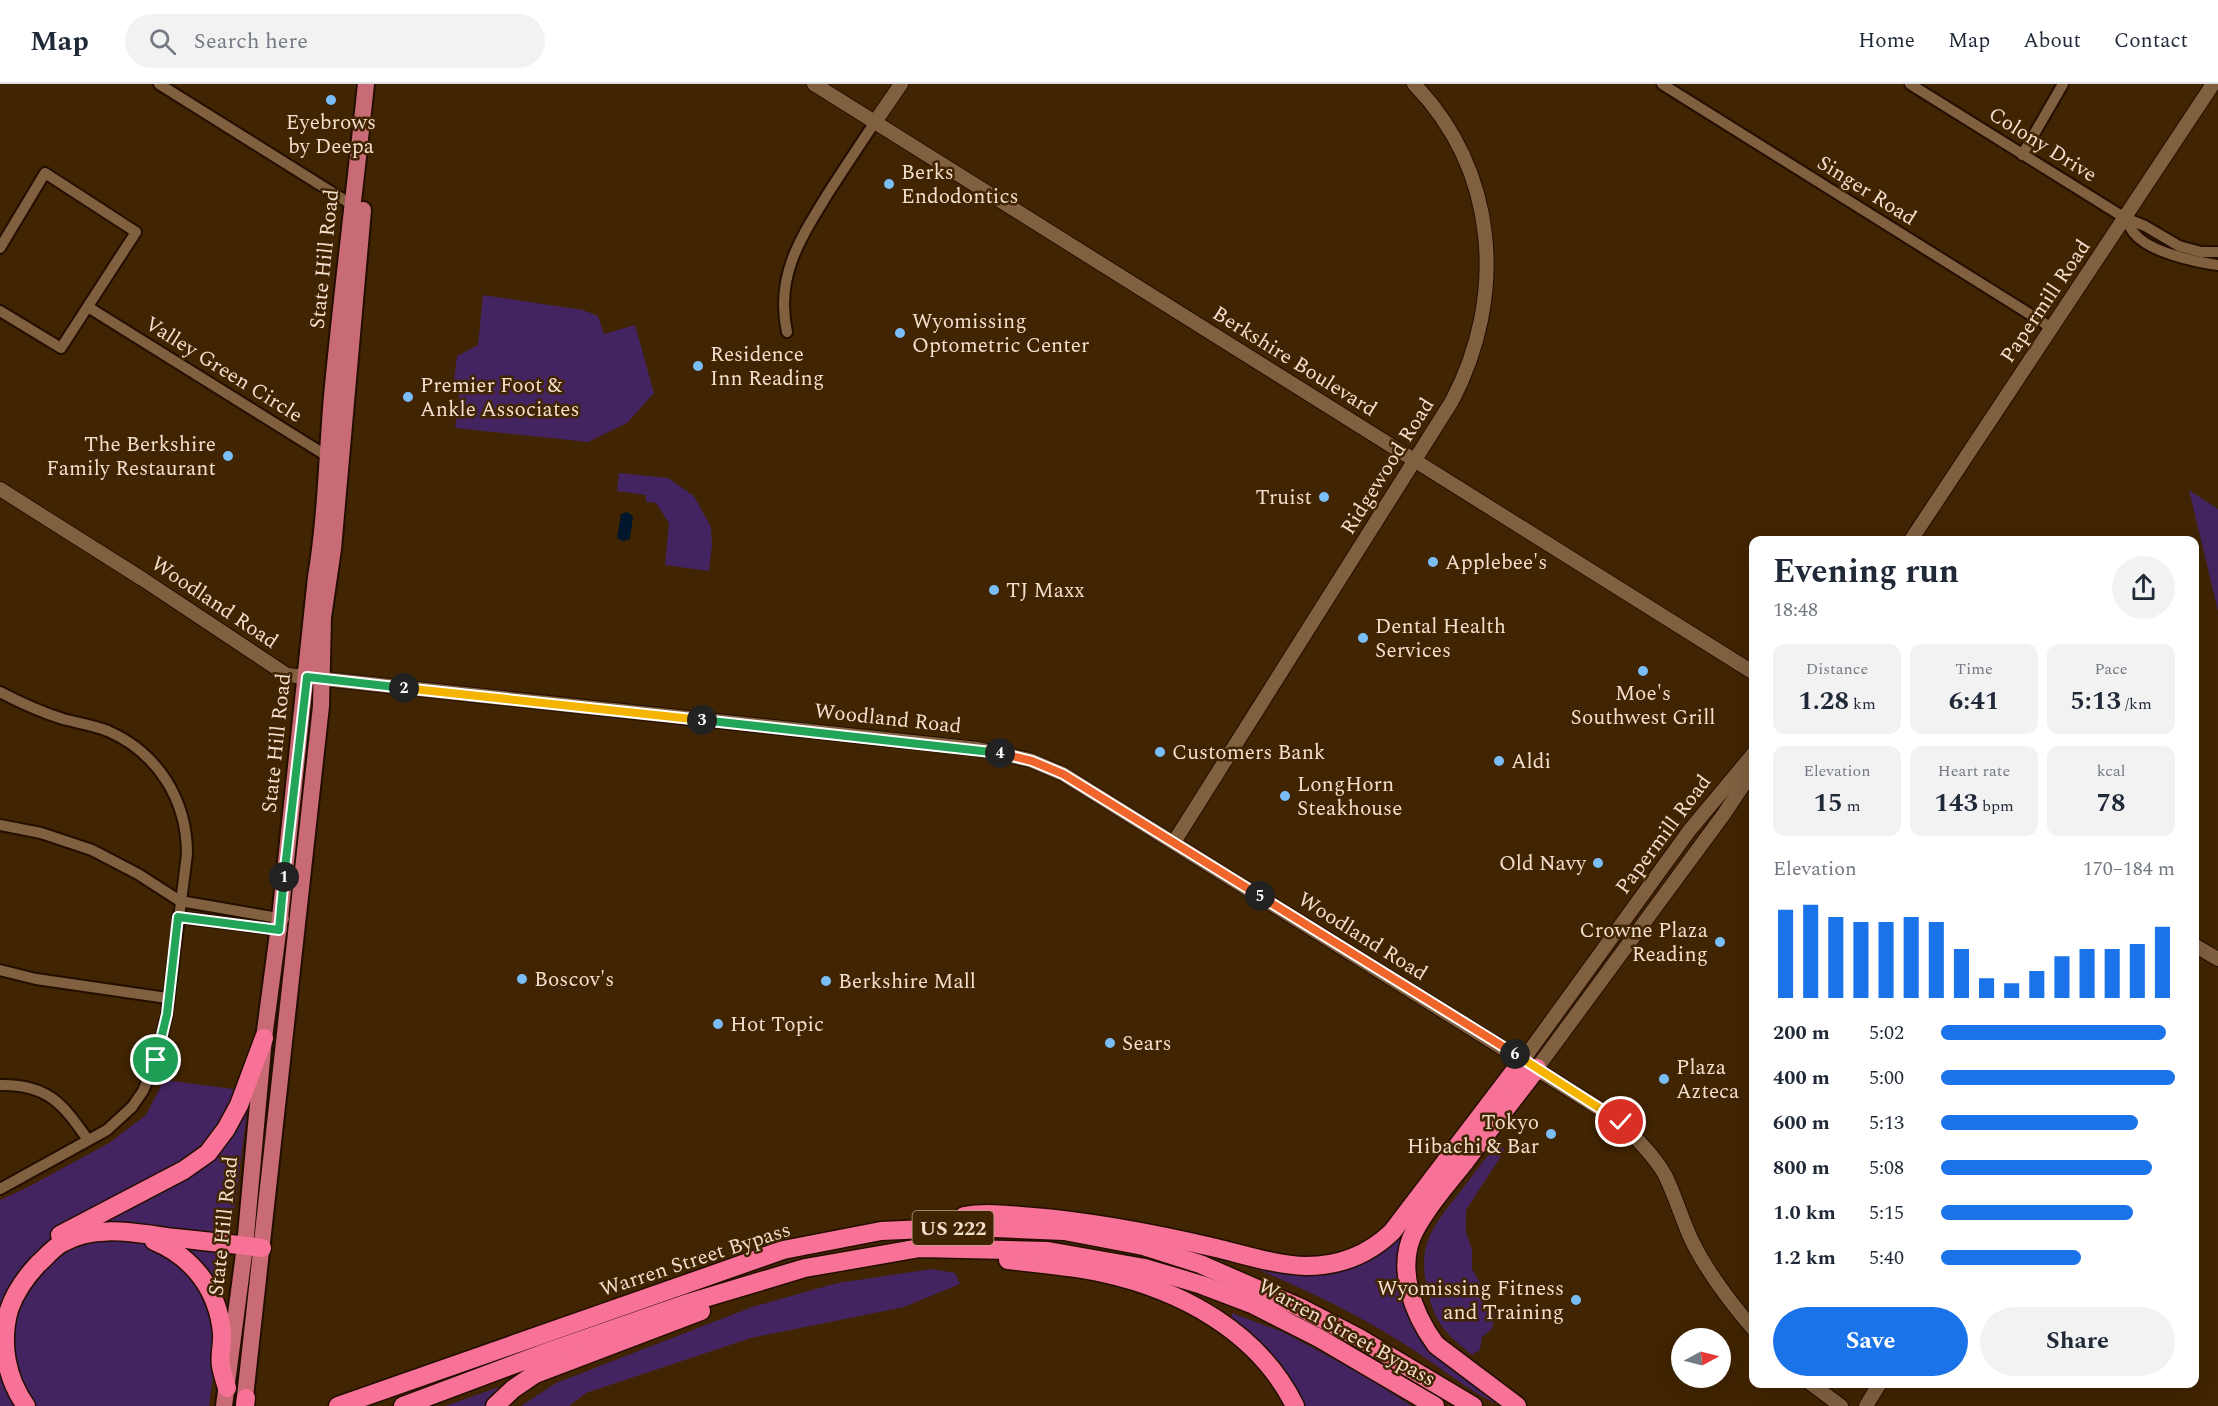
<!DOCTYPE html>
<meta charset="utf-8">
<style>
:root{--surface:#fff;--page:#f2f2f3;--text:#1f2937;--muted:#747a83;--line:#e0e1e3;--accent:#1a73e8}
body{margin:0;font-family:Spectral,serif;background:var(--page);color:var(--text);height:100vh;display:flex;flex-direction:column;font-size:22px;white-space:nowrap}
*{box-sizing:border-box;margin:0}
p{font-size:20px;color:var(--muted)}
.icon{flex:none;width:33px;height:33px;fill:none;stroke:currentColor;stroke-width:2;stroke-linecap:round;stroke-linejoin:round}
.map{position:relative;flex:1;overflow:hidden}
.panel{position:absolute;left:1749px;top:452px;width:450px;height:852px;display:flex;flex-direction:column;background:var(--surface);border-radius:12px;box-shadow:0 6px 24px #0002}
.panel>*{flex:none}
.needle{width:39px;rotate:83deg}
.fabs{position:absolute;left:1671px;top:1244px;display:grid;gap:12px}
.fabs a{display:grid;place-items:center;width:60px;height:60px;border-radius:50%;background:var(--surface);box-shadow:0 6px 24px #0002;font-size:30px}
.pin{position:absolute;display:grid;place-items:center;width:51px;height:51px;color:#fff;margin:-26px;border:3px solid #fff;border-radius:50%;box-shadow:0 2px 6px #0007}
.km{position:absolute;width:30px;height:30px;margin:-15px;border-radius:50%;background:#222;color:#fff;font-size:16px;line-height:30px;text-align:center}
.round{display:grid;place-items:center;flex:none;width:63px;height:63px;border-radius:32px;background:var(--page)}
.summary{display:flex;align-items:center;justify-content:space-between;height:102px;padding:0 24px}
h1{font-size:33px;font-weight:700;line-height:45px}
.figures{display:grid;grid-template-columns:repeat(3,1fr);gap:9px;height:102px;padding:6px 24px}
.figures div{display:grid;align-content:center;border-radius:12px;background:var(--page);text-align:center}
.figures b{font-size:26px;font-weight:700}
.figures small{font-size:16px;font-weight:400}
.figures p{font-size:16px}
.chart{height:168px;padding:12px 24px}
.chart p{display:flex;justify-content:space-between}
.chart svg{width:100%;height:108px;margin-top:6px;stroke:var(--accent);stroke-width:6}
.primary-button{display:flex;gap:12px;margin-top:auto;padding:12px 24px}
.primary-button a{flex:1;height:69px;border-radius:36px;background:var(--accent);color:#fff;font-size:24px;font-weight:700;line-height:69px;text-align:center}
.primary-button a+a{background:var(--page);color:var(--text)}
ul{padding:0 24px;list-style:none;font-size:20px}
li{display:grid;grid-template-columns:96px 72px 1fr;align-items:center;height:45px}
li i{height:15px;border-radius:8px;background:var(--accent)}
header{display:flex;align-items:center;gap:36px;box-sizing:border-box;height:84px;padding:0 30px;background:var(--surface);border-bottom:2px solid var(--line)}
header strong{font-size:28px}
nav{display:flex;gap:33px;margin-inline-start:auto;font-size:21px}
.search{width:420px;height:54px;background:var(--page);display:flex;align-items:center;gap:15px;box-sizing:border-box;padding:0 21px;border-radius:33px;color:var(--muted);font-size:22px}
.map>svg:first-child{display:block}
.green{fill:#432460}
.water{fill:#00162a}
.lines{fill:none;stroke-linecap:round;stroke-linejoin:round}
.street-casing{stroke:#230e00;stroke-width:14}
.secondary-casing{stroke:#230e00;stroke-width:16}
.primary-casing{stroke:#230e00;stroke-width:20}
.highway-casing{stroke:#230e00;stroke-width:21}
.street{stroke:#816040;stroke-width:10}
.secondary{stroke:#816040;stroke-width:14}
.primary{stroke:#c86b74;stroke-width:16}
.highway{stroke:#f77296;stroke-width:18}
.split-1-casing{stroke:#fff;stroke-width:12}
.split-2-casing{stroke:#fff;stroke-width:12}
.split-3-casing{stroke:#fff;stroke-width:12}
.split-4-casing{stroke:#fff;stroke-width:12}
.split-5-casing{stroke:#fff;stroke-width:12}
.split-6-casing{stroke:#fff;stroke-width:12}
.split-7-casing{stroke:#fff;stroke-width:12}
.split-1{stroke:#22a559;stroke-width:8}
.split-2{stroke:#22a559;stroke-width:8}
.split-3{stroke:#f5b400;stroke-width:8}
.split-4{stroke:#22a559;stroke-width:8}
.split-5{stroke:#f0652b;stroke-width:8}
.split-6{stroke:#f0652b;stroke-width:8}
.split-7{stroke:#f5b400;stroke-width:8}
.poi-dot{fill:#7abef8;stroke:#412401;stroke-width:2}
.labels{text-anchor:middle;stroke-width:5;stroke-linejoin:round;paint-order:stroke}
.shield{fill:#412401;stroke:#bea790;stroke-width:1.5}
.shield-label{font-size:20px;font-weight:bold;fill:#f3dfce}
.poi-label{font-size:21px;fill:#f3dfce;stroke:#412401;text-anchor:start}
.street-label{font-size:21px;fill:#f3dfce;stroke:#412401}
</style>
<header>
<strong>Map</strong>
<div class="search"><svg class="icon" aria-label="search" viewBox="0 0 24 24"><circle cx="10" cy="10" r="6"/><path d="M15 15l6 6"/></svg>Search here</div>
<nav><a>Home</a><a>Map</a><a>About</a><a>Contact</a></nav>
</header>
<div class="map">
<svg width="2218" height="1322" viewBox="0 0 2218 1322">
<rect width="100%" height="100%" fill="#412401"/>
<g class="green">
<path d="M483,211L583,226L598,232L604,250L635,241L654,309L627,339L588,358L455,344L459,311L453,304L457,272L478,261Z"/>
<path d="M619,389L668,394L694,412L711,443L712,461L709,487L665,481L669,439L656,419L646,418V411L617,407Z"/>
<path d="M2189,406L2218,425V527Z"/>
<path d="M164,996L233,1005L248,1020L209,1322H0V1116L28,1103L109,1059L146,1031Z"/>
<path d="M1497,1060L1505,1066L1466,1126V1148L1472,1166V1185L1482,1202L1487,1224L1495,1230L1492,1245L1482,1253L1480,1266L1472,1271C1446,1250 1434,1239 1427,1204C1417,1159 1434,1141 1460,1108C1472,1092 1484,1076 1497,1060Z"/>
<path d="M1403,1149L1399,1171L1398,1193L1402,1214L1420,1252L1506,1322C1489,1322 1438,1282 1421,1271C1358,1228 1288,1197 1217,1169L1336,1187L1356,1182L1376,1172Z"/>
<path d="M932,1185L955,1189L960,1200L904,1223L751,1254L586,1309L569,1322H521L556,1299L752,1223L837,1199Z"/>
<path d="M1232,1229L1283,1248L1360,1289L1412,1322H1300L1231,1239Z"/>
<path d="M505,1301L487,1322H445Z"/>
</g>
<path class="water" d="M627,428L633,432L630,455L623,457L617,454L621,430Z"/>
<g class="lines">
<g class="street-casing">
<g id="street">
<path d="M159,0L357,124"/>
<path d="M1662,0L2052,244"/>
<path d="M1910,0L2125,134L2145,142L2179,162L2201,168H2218"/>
<path d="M2022,71L2063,0"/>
<path d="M2125,134C2128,139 2131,146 2135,150C2149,168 2196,178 2218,181"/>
<path d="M0,164L45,89L136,148L61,264L0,227"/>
<path d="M88,223L327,372L332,374"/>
<path d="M787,248C775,193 800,155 827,111C843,86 859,62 875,38"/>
<path d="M0,608C21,619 41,628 63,635C78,639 93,641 108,647C158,669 187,716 187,770L167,930L156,976L143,1007L132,1023L107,1046L0,1105"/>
<path d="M0,741L41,749L92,766L138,790L180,817L284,835"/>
<path d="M178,833L282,846"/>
<path d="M0,886L36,895L167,914"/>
<path d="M0,1001C48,1000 63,1020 88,1056"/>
</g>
</g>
<g class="secondary-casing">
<g id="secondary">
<path d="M814,0L1754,589"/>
<path d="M875,38L901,0"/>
<path d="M0,405L144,496L287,591L978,665L1030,676L1063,690L1621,1038C1636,1055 1654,1071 1665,1091C1676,1113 1682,1137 1693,1159C1709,1191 1730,1218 1754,1246"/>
<path d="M1911,456L2213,0"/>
<path d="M1174,758L1452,317C1507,212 1498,87 1414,0"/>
<path d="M2194,861L2218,875"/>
<path d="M1523,976L1689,747L1754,669"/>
<path d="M1537,984L1724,730L1754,685"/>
<path d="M1810,1299L1841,1322"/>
<path d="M1866,1322L1880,1299"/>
</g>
</g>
<g class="primary-casing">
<g id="primary">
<path d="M224,1322L245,1162L264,954L280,834L316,493C326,433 327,372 332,312C342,208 355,104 366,0"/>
<path d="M244,1322L321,622L323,533L333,465L363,126"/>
</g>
</g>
<g class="highway-casing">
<g id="highway">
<path d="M964,1132C986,1128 1011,1131 1033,1133C1095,1138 1156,1150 1216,1164C1245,1171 1276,1181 1306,1182C1339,1182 1368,1171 1392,1148L1523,976"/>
<path d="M60,1151L184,1086L208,1069L226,1045L239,1021L264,954"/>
<path d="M154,1157C193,1173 218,1206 222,1249C223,1260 219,1271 221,1282C222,1289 225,1297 227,1304"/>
<path d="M1008,1176C1040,1180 1072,1182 1103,1189C1181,1206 1259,1248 1295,1322"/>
<path d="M26,1322C6,1294 0,1259 9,1226C15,1208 25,1194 38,1180C46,1173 53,1164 62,1159C95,1139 140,1150 175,1154C204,1157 233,1160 262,1164"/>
<path d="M245,1322L246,1314"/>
<path d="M338,1322L783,1166L881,1147L971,1143L1064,1147L1143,1162L1200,1180L1301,1224L1359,1254L1473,1322"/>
<path d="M403,1322L550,1267L688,1219L805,1184L920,1164L1048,1167L1145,1184L1202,1201L1252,1220L1319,1254L1435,1322"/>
<path d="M495,1322L513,1305L535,1290L701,1227"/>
<path d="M1517,1322L1436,1261C1413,1230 1395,1183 1415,1146C1428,1122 1447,1100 1464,1079C1488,1047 1513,1016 1537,984"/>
</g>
</g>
<use href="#street" class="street"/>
<use href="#secondary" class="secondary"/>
<use href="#primary" class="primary"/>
<use href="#highway" class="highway"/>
</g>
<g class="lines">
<g class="split-1-casing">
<path id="split-1" d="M156,976L167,930L178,833L279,846L284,793"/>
</g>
<g class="split-2-casing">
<path id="split-2" d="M284,793L307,593L404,604"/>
</g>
<g class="split-3-casing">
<path id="split-3" d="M404,604L702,636"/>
</g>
<g class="split-4-casing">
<path id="split-4" d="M702,636L1000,669"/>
</g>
<g class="split-5-casing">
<path id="split-5" d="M1000,669L1032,677L1063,690L1260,812"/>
</g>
<g class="split-6-casing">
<path id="split-6" d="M1260,812L1515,970"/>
</g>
<g class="split-7-casing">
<path id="split-7" d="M1515,970L1621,1038"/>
</g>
<use href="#split-1" class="split-1"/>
<use href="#split-2" class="split-2"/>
<use href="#split-3" class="split-3"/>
<use href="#split-4" class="split-4"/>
<use href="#split-5" class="split-5"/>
<use href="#split-6" class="split-6"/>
<use href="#split-7" class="split-7"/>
</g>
<g class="poi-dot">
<circle cx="331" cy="16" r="6"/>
<circle cx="889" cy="100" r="6"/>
<circle cx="900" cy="249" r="6"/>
<circle cx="698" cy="282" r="6"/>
<circle cx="408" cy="313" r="6"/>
<circle cx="228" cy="372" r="6"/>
<circle cx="1324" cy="413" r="6"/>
<circle cx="1433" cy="478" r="6"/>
<circle cx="994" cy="506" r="6"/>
<circle cx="1363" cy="554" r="6"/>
<circle cx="1643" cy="587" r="6"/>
<circle cx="1160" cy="668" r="6"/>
<circle cx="1499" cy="677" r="6"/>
<circle cx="1285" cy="712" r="6"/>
<circle cx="1598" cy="779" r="6"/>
<circle cx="1720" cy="858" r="6"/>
<circle cx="522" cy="895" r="6"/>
<circle cx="826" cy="897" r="6"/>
<circle cx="718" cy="940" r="6"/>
<circle cx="1110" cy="959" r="6"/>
<circle cx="1664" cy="995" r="6"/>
<circle cx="1551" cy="1050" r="6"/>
<circle cx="1576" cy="1216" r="6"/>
</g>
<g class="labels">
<rect class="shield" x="912.5" y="1127" width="81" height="34" rx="4.5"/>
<g class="shield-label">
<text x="953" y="1151">US 222</text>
</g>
<g class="poi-label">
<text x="331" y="45" text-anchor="middle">Eyebrows<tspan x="331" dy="24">by Deepa</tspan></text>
<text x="901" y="95">Berks<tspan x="901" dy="24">Endodontics</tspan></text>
<text x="912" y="244">Wyomissing<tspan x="912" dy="24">Optometric Center</tspan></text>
<text x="710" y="277">Residence<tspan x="710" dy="24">Inn Reading</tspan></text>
<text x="420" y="308">Premier Foot &amp;<tspan x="420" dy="24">Ankle Associates</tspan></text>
<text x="216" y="367" text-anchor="end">The Berkshire<tspan x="216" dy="24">Family Restaurant</tspan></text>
<text x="1312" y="420" text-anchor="end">Truist</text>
<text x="1445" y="485">Applebee's</text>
<text x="1006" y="513">TJ Maxx</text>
<text x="1375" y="549">Dental Health<tspan x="1375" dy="24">Services</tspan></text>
<text x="1643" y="616" text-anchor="middle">Moe's<tspan x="1643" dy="24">Southwest Grill</tspan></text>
<text x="1172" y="675">Customers Bank</text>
<text x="1511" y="684">Aldi</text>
<text x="1297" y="707">LongHorn<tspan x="1297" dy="24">Steakhouse</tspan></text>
<text x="1586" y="786" text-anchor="end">Old Navy</text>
<text x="1708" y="853" text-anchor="end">Crowne Plaza<tspan x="1708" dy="24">Reading</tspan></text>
<text x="534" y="902">Boscov's</text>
<text x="838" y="904">Berkshire Mall</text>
<text x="730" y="947">Hot Topic</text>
<text x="1122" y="966">Sears</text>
<text x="1676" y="990">Plaza<tspan x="1676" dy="24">Azteca</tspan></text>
<text x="1539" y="1045" text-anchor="end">Tokyo<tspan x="1539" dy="24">Hibachi &amp; Bar</tspan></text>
<text x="1564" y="1211" text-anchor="end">Wyomissing Fitness<tspan x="1564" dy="24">and Training</tspan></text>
</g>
<g class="street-label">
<text transform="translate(2043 60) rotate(32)" y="7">Colony Drive</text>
<text transform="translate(1867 106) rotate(32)" y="7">Singer Road</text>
<text transform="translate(324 175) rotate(-84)" y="7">State Hill Road</text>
<text transform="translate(2045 217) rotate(-56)" y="7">Papermill Road</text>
<text transform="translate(1295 277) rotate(32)" y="7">Berkshire Boulevard</text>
<text transform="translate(224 285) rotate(32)" y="7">Valley Green Circle</text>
<text transform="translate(1387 382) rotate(-58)" y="7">Ridgewood Road</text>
<text transform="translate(215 518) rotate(34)" y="7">Woodland Road</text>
<text transform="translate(888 634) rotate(6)" y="7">Woodland Road</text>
<text transform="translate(276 659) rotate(-84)" y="7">State Hill Road</text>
<text transform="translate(1663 750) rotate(-53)" y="7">Papermill Road</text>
<text transform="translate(1363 852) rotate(32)" y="7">Woodland Road</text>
<text transform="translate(223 1142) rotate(-84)" y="7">State Hill Road</text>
<text transform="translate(695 1175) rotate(-18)" y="7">Warren Street Bypass</text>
<text transform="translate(1347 1248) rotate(29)" y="7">Warren Street Bypass</text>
</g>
</g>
</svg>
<div class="fabs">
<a><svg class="needle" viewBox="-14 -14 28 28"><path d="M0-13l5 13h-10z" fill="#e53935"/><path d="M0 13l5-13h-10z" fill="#747a83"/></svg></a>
</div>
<div class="pin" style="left:156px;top:976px;background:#1e9e55"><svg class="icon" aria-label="arrive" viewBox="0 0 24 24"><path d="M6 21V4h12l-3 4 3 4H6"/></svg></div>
<div class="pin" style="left:1621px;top:1038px;background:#d93025"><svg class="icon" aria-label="check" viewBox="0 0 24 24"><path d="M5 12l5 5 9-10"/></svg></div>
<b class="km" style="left:284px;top:793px">1</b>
<b class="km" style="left:404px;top:604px">2</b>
<b class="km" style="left:702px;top:636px">3</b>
<b class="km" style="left:1000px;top:669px">4</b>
<b class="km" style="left:1260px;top:812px">5</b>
<b class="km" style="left:1515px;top:970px">6</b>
<section class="panel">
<div class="summary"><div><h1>Evening run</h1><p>18:48</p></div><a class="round"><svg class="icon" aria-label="share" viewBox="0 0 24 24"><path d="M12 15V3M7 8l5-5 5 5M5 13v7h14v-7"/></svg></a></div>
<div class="figures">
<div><p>Distance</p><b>1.28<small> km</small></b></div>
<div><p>Time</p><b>6:41</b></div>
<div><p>Pace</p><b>5:13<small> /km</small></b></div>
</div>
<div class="figures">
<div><p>Elevation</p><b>15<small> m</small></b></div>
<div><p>Heart rate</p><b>143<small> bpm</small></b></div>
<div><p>kcal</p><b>78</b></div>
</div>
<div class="chart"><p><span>Elevation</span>170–184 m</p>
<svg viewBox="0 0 160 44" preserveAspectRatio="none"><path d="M5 44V8M15 44V6M25 44V11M35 44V13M45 44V13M55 44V11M65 44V13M75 44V24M85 44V36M95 44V38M105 44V33M115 44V27M125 44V24M135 44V24M145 44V22M155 44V15"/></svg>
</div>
<ul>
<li><b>200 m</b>5:02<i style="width:96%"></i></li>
<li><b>400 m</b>5:00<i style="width:100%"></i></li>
<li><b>600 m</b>5:13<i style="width:84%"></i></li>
<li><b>800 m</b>5:08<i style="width:90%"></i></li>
<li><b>1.0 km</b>5:15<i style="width:82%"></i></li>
<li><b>1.2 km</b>5:40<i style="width:60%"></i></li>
</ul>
<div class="primary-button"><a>Save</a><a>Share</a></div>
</section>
</div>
